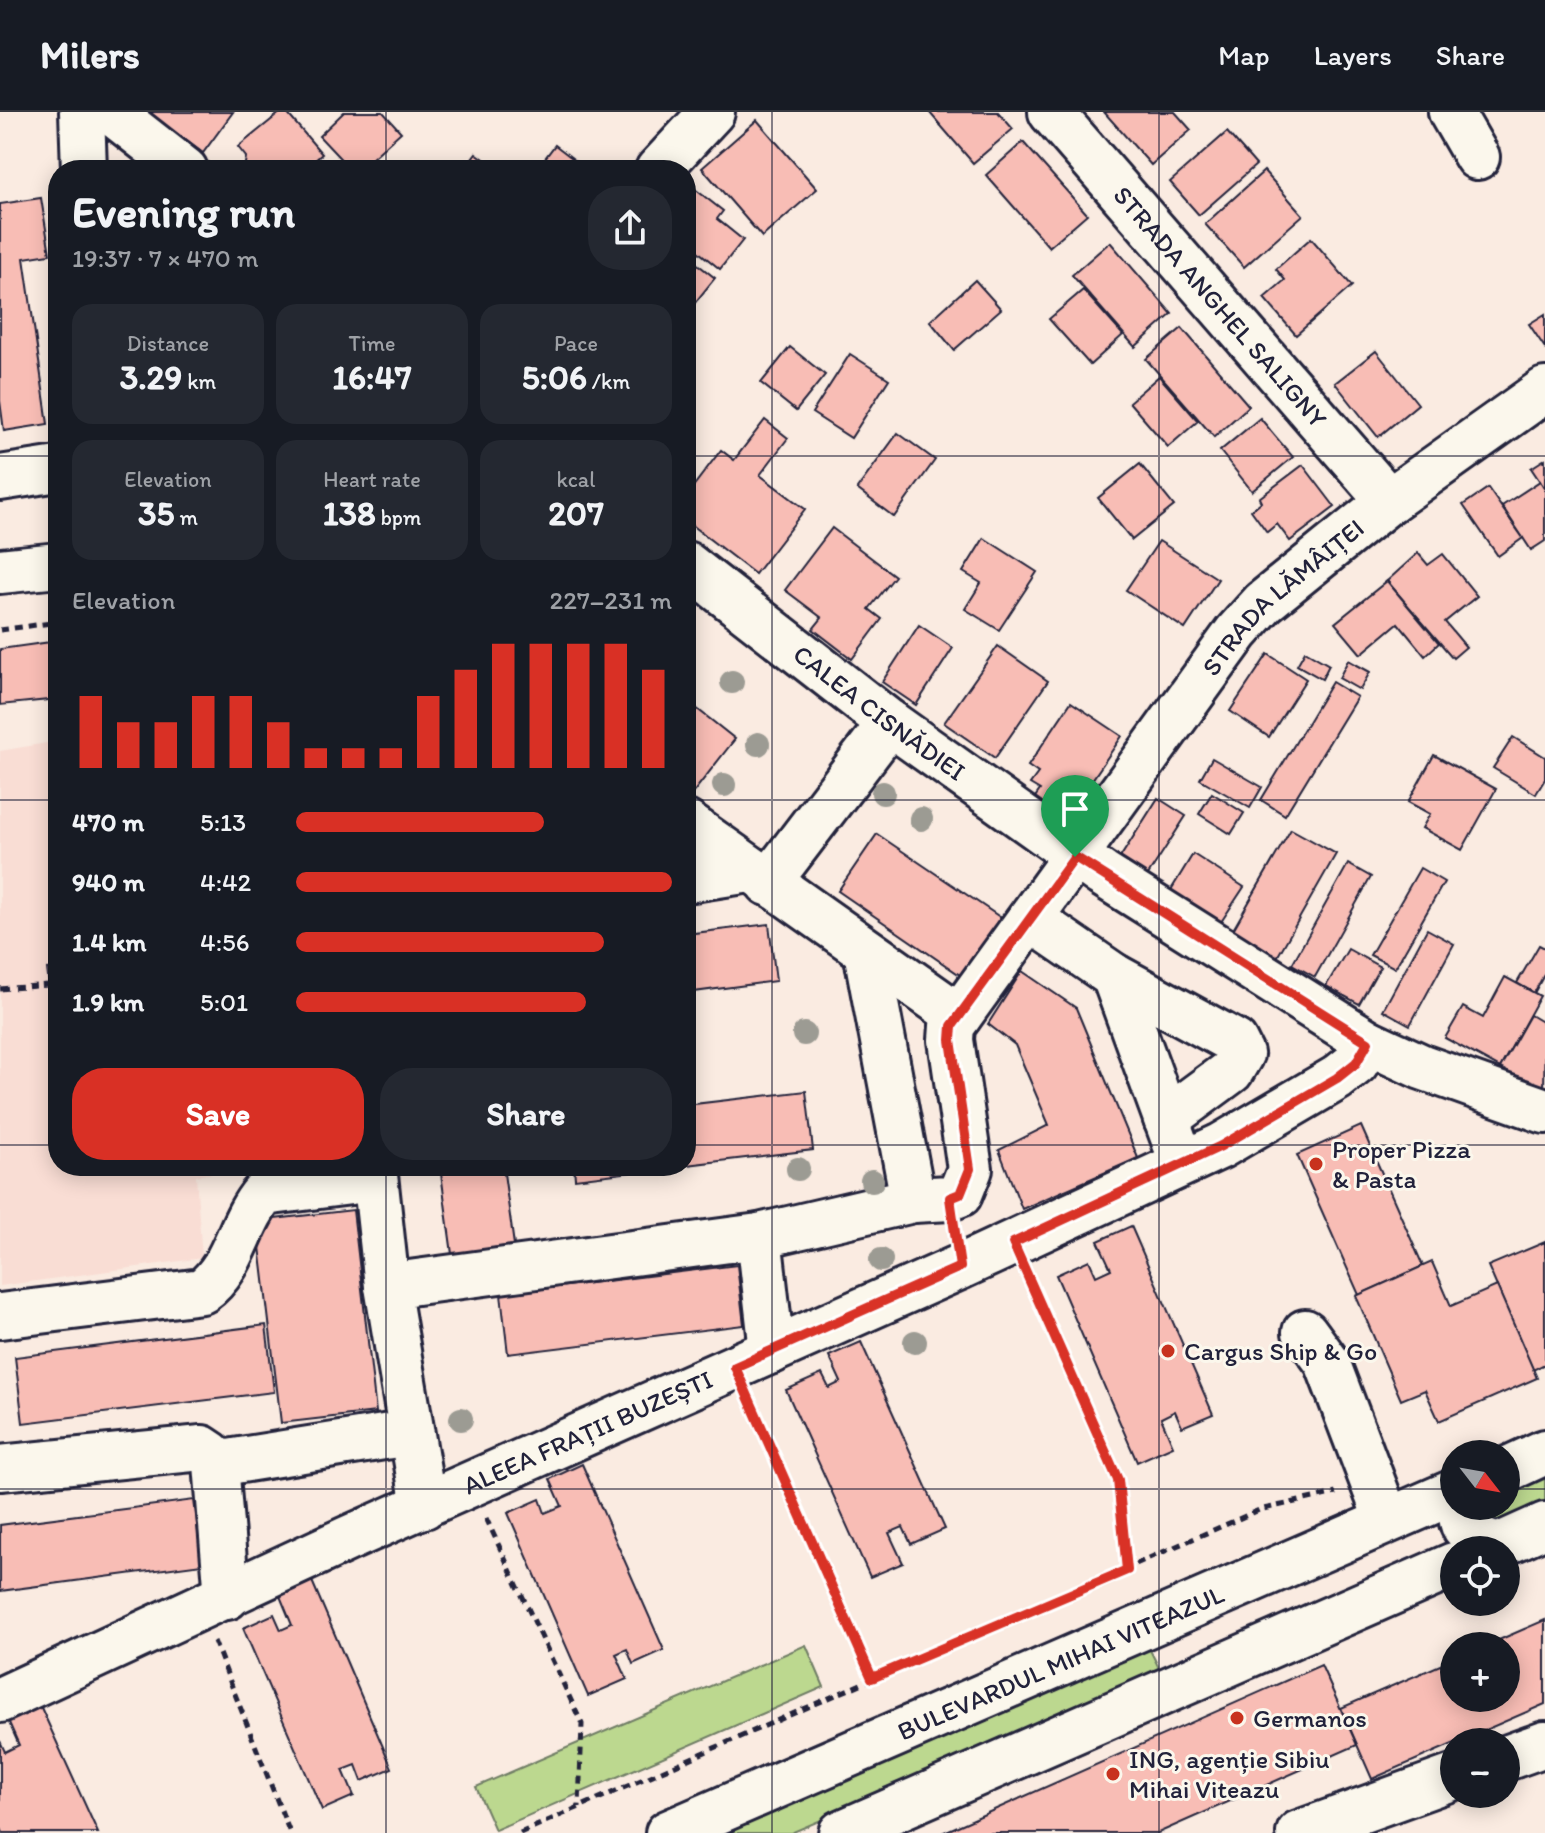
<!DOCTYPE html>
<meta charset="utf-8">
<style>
:root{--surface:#171b24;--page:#242831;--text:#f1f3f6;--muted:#9ea1a6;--line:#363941;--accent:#d93025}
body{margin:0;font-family:Itim,sans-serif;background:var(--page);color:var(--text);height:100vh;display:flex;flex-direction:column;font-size:30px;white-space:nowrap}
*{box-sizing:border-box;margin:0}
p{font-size:26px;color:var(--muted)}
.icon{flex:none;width:44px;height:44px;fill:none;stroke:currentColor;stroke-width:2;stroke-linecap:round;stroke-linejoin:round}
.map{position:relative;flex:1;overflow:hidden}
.sheet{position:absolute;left:48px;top:48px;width:648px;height:1016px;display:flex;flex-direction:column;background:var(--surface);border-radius:32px;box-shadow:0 4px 20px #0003}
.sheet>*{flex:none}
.needle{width:52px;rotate:121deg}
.fabs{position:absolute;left:1440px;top:1328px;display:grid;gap:16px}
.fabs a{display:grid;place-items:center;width:80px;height:80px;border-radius:50%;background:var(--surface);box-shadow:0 4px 20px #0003;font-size:40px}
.pin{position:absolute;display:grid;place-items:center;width:68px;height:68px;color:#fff;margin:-82px -34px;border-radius:50% 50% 50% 0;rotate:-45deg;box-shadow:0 0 8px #0007}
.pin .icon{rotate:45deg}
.round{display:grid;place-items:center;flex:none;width:84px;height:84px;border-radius:32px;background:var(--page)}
.headline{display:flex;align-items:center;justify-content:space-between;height:136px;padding:0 24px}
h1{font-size:44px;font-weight:700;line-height:60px}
.figures{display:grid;grid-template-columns:repeat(3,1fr);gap:12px;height:136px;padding:8px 24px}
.figures div{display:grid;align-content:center;border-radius:20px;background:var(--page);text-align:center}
.figures b{font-size:34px;font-weight:700}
.figures small{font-size:22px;font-weight:400}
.figures p{font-size:22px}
.chart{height:224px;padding:16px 24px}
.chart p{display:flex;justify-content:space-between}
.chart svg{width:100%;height:144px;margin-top:8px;stroke:var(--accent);stroke-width:6}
.primary-button{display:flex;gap:16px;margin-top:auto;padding:16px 24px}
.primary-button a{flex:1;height:92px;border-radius:32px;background:var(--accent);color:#fff;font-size:32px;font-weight:700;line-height:92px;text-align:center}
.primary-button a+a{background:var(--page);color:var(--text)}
ul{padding:0 24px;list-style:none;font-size:26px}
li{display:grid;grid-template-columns:128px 96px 1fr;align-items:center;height:60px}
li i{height:20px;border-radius:10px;background:var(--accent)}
header{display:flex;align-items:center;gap:48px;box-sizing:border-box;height:112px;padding:0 40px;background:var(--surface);border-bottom:2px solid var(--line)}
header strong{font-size:38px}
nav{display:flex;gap:44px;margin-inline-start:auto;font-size:28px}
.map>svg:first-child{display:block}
.built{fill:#f9ddd4}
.green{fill:#bcd88f;stroke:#6f7d65;stroke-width:2}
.building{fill:#f8bdb5;stroke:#22223b;stroke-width:2}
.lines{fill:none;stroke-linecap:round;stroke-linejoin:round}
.minor-casing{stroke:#22223b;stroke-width:50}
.major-casing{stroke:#22223b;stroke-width:50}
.path{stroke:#22223b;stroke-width:5;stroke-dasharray:8 6;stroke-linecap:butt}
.minor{stroke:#fbf7ec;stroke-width:44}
.major{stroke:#fbf7ec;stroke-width:44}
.tree{fill:#9c9b93}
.route-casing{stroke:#fff;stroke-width:16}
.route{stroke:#d93025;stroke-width:10}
.grid{fill:none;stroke:#22223b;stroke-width:2;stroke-opacity:0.55}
.poi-dot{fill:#c8321e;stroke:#fbf7ec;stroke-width:3}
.labels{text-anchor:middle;stroke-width:6;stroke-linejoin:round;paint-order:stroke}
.street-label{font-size:26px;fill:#22223b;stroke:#fbf7ec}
.poi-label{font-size:26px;fill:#22223b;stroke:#fbf7ec;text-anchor:start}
</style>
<header>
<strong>Milers</strong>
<nav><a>Map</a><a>Layers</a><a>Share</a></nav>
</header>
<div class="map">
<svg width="1545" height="1721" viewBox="0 0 1545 1721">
<rect width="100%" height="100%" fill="#faebe1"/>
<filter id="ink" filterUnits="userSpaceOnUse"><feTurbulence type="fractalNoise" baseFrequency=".0125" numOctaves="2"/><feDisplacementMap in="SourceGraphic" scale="16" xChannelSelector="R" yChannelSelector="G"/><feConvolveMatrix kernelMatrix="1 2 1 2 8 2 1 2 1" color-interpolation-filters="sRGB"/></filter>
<g filter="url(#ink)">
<path class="built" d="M58,629V1054H252L196,1064L202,1146L0,1174V639Z"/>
<g class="green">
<path d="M1545,1358V1392L1493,1416L1476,1394H1506V1375Z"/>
<path d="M1147,1532L1162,1562L791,1721H713Z"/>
<path d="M806,1533L824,1575L495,1718L476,1675Z"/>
</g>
<g class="building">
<path d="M148,0H233L203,41Z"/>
<path d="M281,0H286L322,42L304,58H244L246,45L238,35Z"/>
<path d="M344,0H383L401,20L359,58H351L319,24Z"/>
<path d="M929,0H998L1013,17L973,51Z"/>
<path d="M1104,0H1175L1191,18L1151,53Z"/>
<path d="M757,8L817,77L762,125L702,56Z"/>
<path d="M1227,20L1256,53L1199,103L1170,70Z"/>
<path d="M1023,30L1087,102L1049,135L986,63Z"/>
<path d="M555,33L585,56L584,58H536Z"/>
<path d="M476,41L499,58H463Z"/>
<path d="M1264,59L1303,103L1244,155L1205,112Z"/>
<path d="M691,74L723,99L717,107L743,128L720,157L689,132L686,136V80Z"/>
<path d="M41,86L50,142L24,146L48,312L4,319L0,289V92Z"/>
<path d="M1311,126L1352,174L1296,223L1264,186L1285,168L1276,157Z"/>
<path d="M1110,130L1172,202L1135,235L1072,163Z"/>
<path d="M686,143L715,166L686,202Z"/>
<path d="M975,168L1001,197L954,238L930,209Z"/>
<path d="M1083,178L1123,223L1090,253L1049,207Z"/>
<path d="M1545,202V236L1529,212Z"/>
<path d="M1182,216L1249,294L1214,325L1146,247Z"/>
<path d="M790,235L825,263L796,299L761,271Z"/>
<path d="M1376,239L1418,292L1378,325L1335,271Z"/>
<path d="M850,242L889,267L851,326L812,301Z"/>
<path d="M1159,264L1198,309L1168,335L1129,290Z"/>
<path d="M1260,306L1293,345L1252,379L1220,339Z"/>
<path d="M765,308L788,326L760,363L805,397L755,462L686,409V384L721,338L734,348Z"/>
<path d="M898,321L935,348L894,405L857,377Z"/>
<path d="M1545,347V377L1531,356Z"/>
<path d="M1140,352L1174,394L1132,428L1098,386Z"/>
<path d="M1303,353L1335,395L1290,429L1277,412L1267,420L1251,398L1261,390L1259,386Z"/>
<path d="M1540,369L1545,377V429L1531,438L1502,394Z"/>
<path d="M1488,376L1523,426L1498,444L1463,393Z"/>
<path d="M832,416L895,464L869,497L882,507L852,547L813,517L822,506L785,478Z"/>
<path d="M984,426L1037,460L999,518L965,497L981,471L963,460Z"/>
<path d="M1159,429L1218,467L1185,517L1126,478Z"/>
<path d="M1418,441L1428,453L1443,442L1477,484L1445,510L1466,535L1453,546L1387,469Z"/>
<path d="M1387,469L1439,531L1425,544L1398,511L1361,542L1335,511Z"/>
<path d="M919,513L953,536L916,593L882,570Z"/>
<path d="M58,529V587L0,593V537Z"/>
<path d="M998,534L1048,569L995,646L944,611Z"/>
<path d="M1305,539L1329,553L1322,567L1297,553Z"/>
<path d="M1268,542L1306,567L1269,625L1230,599Z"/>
<path d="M1348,548L1370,560L1360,578L1339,566Z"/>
<path d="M1332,570L1357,585L1285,703L1261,688Z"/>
<path d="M686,588L735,627L692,682L686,677Z"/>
<path d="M1071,590L1122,624L1062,712L1031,691L1040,678L1030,672L1038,661L1028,654Z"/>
<path d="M1513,625L1545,645V667L1536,682L1493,656Z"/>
<path d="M1434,643L1496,677L1462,738L1422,716L1430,702L1408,690Z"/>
<path d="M1212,646L1262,675L1250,696L1200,667Z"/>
<path d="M1212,681L1244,701L1231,722L1199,702Z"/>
<path d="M1158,686L1186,704L1146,766L1118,749Z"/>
<path d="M1291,717L1336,742L1275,849L1230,823Z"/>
<path d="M877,722L1013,814L973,872L838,779Z"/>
<path d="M1193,742L1244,775L1221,810L1171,778Z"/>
<path d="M1348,752L1371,765L1315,865L1292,852Z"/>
<path d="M1420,756L1444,770L1395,856L1370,843Z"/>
<path d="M58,783V831L52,784Z"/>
<path d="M769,812L776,869L686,881V822Z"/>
<path d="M1427,817L1454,832L1410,913L1383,898Z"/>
<path d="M1539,833L1545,836V861L1534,881L1517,871Z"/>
<path d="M1348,837L1380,855L1359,892L1326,874Z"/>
<path d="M58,856V946L47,857Z"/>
<path d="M1022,859L1076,896L1138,1046L1022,1097L999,1038L1049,1013L1015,933L988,912Z"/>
<path d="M1505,865L1540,884L1500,956L1445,926L1463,895L1483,906Z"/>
<path d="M1530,903L1545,912L1544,980L1500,956Z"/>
<path d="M806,979L813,1038L686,1053V993Z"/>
<path d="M1361,1014L1423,1154L1359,1183L1297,1043Z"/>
<path d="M440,1054H503L514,1133L452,1142Z"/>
<path d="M574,1054H681L575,1067Z"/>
<path d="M353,1098L376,1300L281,1311L257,1109Z"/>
<path d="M1131,1114L1213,1302L1182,1315L1175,1299L1161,1306L1173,1334L1137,1350L1056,1163L1089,1148L1096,1164L1111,1157L1098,1129Z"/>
<path d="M1545,1130V1252L1533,1258L1488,1154Z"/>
<path d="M1432,1150L1451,1194L1497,1174L1537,1266L1439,1309L1425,1278L1401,1288L1356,1184Z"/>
<path d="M737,1153L744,1213L508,1242L501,1182Z"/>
<path d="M266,1213L274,1280L23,1311L15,1245Z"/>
<path d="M861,1230L945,1417L911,1432L903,1415L889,1421L903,1451L870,1465L786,1278L822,1262L829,1276L841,1270L829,1244Z"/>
<path d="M582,1352L664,1538L633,1552L627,1537L616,1542L627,1567L588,1584L508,1401L540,1387L545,1401L562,1394L550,1367Z"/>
<path d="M194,1388L202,1452L0,1479V1413Z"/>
<path d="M312,1469L392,1656L362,1669L356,1653L343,1658L354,1684L322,1698L243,1516L274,1502L281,1518L292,1513L280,1484Z"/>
<path d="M1545,1508V1592L1372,1667L1341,1596L1454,1547V1586H1506V1534H1485Z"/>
<path d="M1321,1553L1357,1633L1158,1721H942Z"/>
<path d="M38,1589L98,1721H3L0,1714V1629L5,1640L19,1633L6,1604Z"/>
</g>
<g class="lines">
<g class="minor-casing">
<g id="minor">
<path d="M82,0L84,58"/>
<path id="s1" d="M1051,0L1389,389"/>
<path d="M1451,0L1477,45"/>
<path d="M658,58L712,0"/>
<path d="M0,366L58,357"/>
<path d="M0,459L58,453"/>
<path d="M686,711L959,904"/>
<path d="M686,768L750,758"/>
<path d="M768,771L890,611"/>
<path d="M1031,807L1114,864L1235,930L1241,942L1231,959L1166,1007"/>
<path d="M866,839L913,1088"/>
<path d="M1114,864L1175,1031"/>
<path d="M374,1054L387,1174L424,1394"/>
<path d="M759,1124L772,1239"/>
<path id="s2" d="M387,1174L759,1124L913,1088L950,1086L960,1082L970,1057L951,928L952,914L1237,520L1264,490L1389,389L1545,278"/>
<path d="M0,1204L202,1179C235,1156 238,1111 264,1081L375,1067"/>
<path d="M1305,1220L1327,1250L1387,1408"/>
<path d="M216,1352L409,1321"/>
<path d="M0,1356L202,1336L211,1342L216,1352L227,1485"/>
<path id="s3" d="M0,1588L347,1427L960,1155L1221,1034L1337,966L1356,951L1368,930"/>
<path d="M1506,1646L1545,1632"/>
<path d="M1299,1721L1454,1665"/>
</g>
</g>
<g class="major-casing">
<g id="major">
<path d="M111,0L185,58"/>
<path id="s4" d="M686,452L890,611L1102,762L1368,930L1422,955L1545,999"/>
<path d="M1506,1358L1545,1340"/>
<path d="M1463,1394C1456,1419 1477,1428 1498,1434"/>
<path d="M1489,1438L1545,1413"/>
<path id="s5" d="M668,1721L1454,1380"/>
<path d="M841,1721L1454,1453"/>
</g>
</g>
<g class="path">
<path d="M0,518L58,510"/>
<path d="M0,877L49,873"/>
<path d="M1028,1166L1118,1368L1127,1458"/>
<path d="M751,1289L872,1566"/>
<path d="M486,1406L582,1612L579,1695"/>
<path d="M214,1529L290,1721"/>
<path d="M520,1721L1259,1398L1336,1381"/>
</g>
<use href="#minor" class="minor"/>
<use href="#major" class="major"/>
</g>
<g class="tree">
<circle cx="732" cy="570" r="12"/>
<circle cx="758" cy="632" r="12"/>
<circle cx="724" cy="673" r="12"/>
<circle cx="883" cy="681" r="12"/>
<circle cx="921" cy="707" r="12"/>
<circle cx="804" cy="922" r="12"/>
<circle cx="798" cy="1057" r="12"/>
<circle cx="872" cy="1069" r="12"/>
<circle cx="881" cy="1148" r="12"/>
<circle cx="915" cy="1230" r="12"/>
<circle cx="461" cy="1307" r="12"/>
</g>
</g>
<g class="lines" filter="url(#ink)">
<g class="route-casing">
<path id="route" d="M1075,745L1368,930L1356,951L1337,966L1221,1034L1013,1131L1118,1368L1127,1458L872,1566L735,1255L960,1155L950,1086L960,1082L970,1057L951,928L952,914Z"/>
</g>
<use href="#route" class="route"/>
</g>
<path class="grid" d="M386,0V58M772,0V1721M1159,0V1721M0,344H58M686,344H1545M0,688H58M686,688H1545M0,1033H58M686,1033H1545M386,1054V1721M0,1377H1454M1506,1377H1545"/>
<g class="poi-dot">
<circle cx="1316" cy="1052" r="8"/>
<circle cx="1168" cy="1239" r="8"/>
<circle cx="1237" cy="1606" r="8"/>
<circle cx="1113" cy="1662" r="8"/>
</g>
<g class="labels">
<g class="street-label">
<text dy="9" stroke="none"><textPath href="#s1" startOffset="258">STRADA ANGHEL SALIGNY</textPath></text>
<text dy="9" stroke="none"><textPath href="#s2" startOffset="1296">STRADA LĂMÂIȚEI</textPath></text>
<text dy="9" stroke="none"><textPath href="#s4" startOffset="244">CALEA CISNĂDIEI</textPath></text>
<text dy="9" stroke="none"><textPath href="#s3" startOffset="646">ALEEA FRAȚII BUZEȘTI</textPath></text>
<text dy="9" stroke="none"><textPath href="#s5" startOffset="428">BULEVARDUL MIHAI VITEAZUL</textPath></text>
</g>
<g class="poi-label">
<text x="1332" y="1046">Proper Pizza<tspan x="1332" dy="30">&amp; Pasta</tspan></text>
<text x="1184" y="1248">Cargus Ship &amp; Go</text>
<text x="1253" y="1615">Germanos</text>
<text x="1129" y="1656">ING, agenție Sibiu<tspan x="1129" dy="30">Mihai Viteazu</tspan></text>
</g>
</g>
</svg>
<div class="fabs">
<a><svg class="needle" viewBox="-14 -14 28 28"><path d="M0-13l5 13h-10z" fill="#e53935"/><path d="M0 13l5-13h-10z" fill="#9ea1a6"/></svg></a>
<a><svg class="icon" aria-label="locate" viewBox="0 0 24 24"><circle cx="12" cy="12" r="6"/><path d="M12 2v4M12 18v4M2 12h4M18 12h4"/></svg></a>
<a>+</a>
<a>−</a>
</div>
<div class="pin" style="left:1075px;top:745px;background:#1e9e55"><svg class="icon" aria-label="arrive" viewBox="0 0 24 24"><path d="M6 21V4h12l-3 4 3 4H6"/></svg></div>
<section class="sheet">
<div class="headline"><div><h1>Evening run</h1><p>19:37 · 7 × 470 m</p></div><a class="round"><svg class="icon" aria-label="share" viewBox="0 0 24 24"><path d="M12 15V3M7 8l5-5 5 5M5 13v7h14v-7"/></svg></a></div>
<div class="figures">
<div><p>Distance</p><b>3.29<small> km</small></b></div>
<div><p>Time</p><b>16:47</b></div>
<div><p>Pace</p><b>5:06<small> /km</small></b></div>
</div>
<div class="figures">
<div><p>Elevation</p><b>35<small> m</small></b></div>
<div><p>Heart rate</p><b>138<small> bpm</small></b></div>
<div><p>kcal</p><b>207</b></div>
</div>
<div class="chart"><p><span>Elevation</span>227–231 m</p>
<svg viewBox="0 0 160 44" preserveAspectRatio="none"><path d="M5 44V22M15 44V30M25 44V30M35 44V22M45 44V22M55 44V30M65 44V38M75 44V38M85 44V38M95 44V22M105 44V14M115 44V6M125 44V6M135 44V6M145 44V6M155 44V14"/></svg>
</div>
<ul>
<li><b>470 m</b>5:13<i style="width:66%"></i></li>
<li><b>940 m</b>4:42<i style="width:100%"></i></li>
<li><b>1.4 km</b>4:56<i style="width:82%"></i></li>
<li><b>1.9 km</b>5:01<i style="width:77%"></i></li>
</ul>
<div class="primary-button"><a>Save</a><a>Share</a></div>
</section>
</div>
